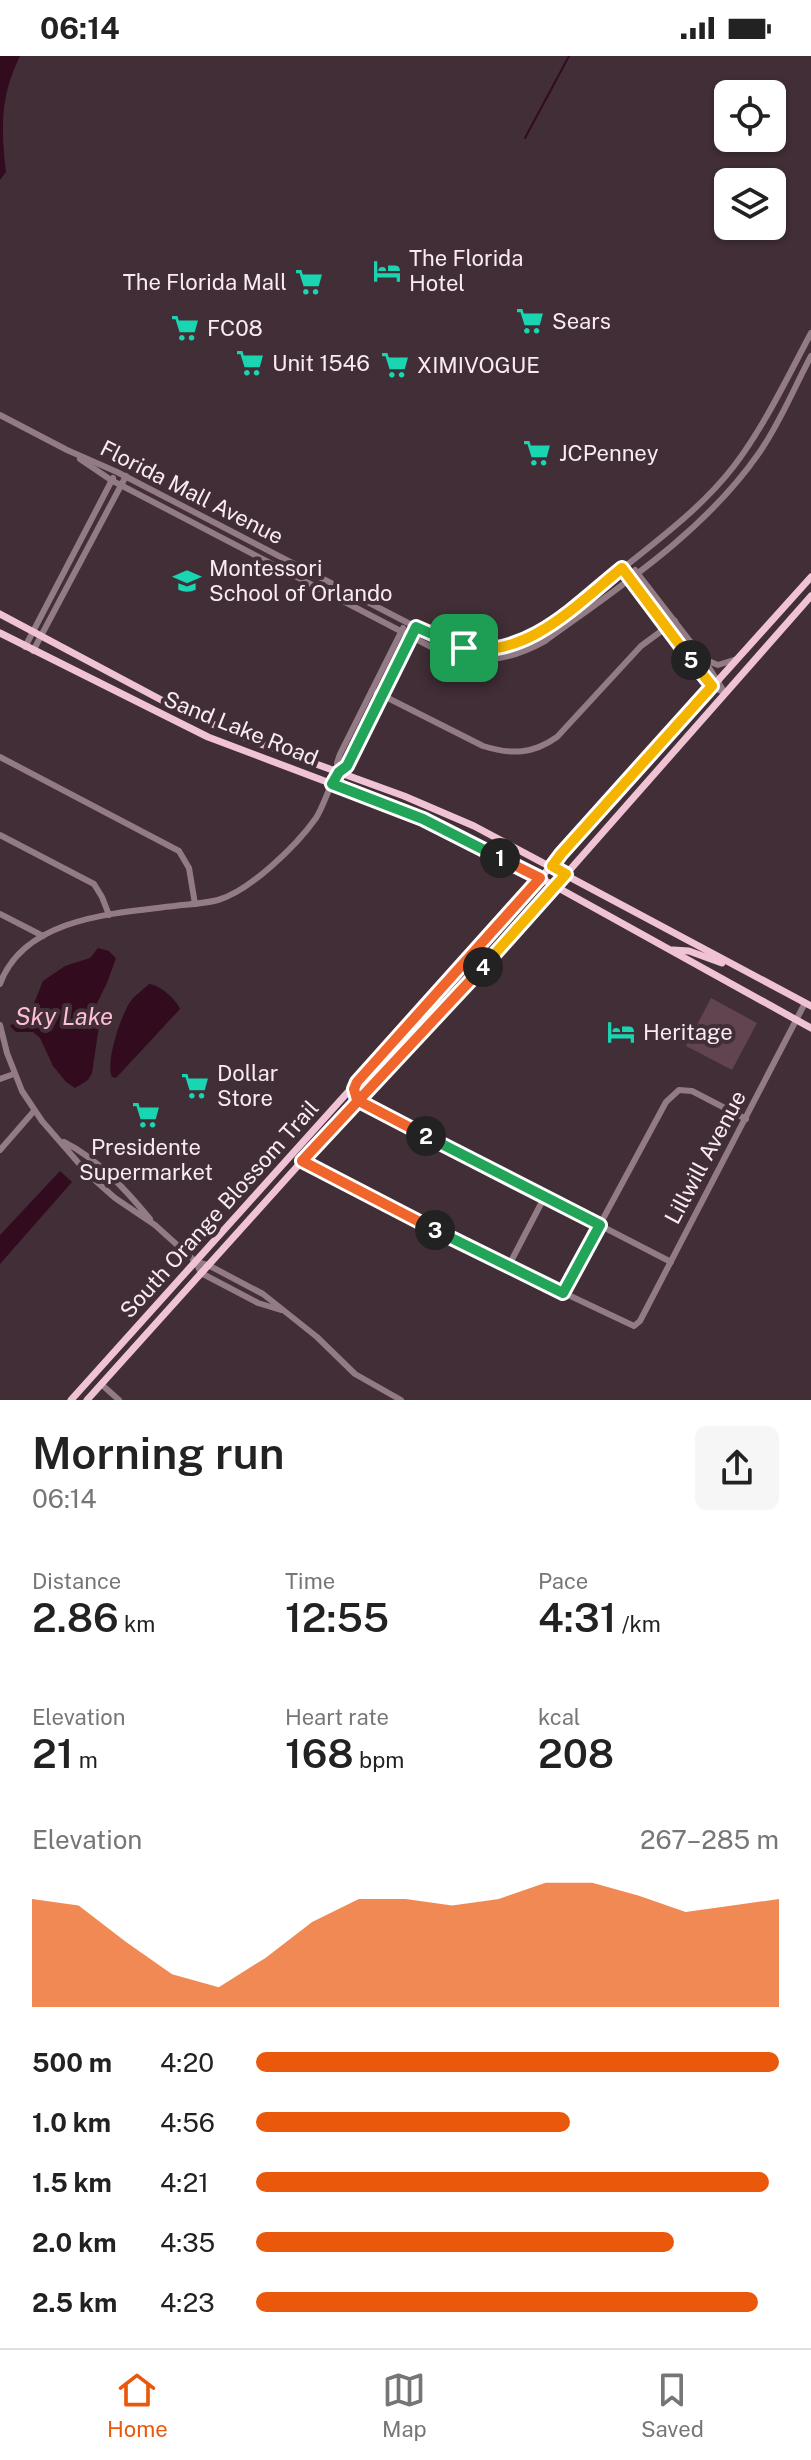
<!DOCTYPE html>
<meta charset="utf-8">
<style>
:root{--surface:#fff;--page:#f6f6f6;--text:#222;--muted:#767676;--line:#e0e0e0;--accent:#ea580c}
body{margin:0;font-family:"Public Sans",sans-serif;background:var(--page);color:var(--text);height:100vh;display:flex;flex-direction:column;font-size:30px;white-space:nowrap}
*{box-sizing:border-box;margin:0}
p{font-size:26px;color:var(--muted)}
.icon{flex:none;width:44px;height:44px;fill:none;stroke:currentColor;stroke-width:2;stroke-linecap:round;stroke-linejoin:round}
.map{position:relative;height:1344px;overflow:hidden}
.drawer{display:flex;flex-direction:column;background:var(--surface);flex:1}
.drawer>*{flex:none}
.controls{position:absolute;left:714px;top:24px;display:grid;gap:16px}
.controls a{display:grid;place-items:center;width:72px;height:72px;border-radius:12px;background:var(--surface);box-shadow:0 2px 6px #0004;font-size:40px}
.pin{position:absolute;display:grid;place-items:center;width:68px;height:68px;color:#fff;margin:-34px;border-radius:16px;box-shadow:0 4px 12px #0006}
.km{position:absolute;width:40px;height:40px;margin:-20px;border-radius:50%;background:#222;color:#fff;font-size:22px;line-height:40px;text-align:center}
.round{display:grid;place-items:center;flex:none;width:84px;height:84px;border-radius:12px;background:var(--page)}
.summary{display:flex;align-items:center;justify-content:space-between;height:136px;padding:0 32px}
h1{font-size:44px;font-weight:600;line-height:60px}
.metrics{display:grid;grid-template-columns:repeat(3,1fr);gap:12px;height:136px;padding:8px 32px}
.metrics div{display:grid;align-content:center}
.metrics b{font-size:40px;font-weight:600}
.metrics small{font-size:22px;font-weight:400}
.metrics p{font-size:22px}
.chart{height:224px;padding:16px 32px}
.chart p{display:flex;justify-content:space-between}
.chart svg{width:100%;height:144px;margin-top:8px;fill:var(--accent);opacity:.7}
ul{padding:0 32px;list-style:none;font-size:26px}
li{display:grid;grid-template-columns:128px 96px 1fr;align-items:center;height:60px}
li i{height:20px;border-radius:10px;background:var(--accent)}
.status{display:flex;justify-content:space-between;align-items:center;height:56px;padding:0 40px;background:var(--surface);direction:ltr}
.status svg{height:22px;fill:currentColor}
.dock{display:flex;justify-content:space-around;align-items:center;height:112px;border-top:2px solid var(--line);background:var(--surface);font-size:22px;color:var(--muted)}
.dock a{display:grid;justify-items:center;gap:4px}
.dock .selected{color:var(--accent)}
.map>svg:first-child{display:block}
.green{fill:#614450}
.water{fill:#320b1f}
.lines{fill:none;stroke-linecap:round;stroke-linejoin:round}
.stream{stroke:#320b1f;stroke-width:2}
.minor{stroke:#927b84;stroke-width:6}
.major{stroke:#efc2d4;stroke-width:7}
.split-1-casing{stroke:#fff;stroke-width:16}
.split-2-casing{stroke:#fff;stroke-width:16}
.split-3-casing{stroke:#fff;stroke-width:16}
.split-4-casing{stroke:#fff;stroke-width:16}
.split-5-casing{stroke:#fff;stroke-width:16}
.split-6-casing{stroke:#fff;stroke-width:16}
.split-1{stroke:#22a559;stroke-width:10}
.split-2{stroke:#f0652b;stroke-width:10}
.split-3{stroke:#22a559;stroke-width:10}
.split-4{stroke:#f0652b;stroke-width:10}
.split-5{stroke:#f5b400;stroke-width:10}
.split-6{stroke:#f5b400;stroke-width:10}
.labels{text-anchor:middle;stroke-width:8;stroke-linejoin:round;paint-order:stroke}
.poi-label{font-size:22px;fill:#f9ecf1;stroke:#412e36;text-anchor:start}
.street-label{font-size:22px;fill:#f9ecf1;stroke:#412e36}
.water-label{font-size:24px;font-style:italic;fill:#fdbfd9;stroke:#412e36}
</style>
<div class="status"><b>06:14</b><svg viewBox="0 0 49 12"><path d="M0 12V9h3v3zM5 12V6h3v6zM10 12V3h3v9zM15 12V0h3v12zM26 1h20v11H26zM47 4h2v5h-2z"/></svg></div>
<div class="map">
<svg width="811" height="1344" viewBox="0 0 811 1344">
<rect width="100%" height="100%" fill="#412e36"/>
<path class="green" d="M711,942L757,967L732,1014L686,990Z"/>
<g class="water">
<path d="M0,0H20C0,41 1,71 6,116L0,124Z"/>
<path d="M98,892L109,895L116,902L107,927L95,951L99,970L92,1017L88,1024L75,1032L66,1026L53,1010L40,982L33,976H16L10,970L32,952L43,925L65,910L90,902Z"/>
<path d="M149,928C160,929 176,943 180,953L116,1022L112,1021C105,1006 121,960 130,946C135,939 143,934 149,928Z"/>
<path d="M60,1115L72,1126L0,1208V1179Z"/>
</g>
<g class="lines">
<path class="stream" d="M525,82L569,0"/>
<g class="minor">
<path d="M0,359L67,394L117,416L439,583C460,593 482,597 505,591C546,580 579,546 612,521C655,486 700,454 734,410C765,369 787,322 811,277"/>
<path d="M80,403L111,424L435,593C478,608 505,607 545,585C621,530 705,475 759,397C780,367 794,332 811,300"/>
<path d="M635,514L703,602L725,637"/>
<path d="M627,519L712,630L725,637"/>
<path d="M25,591L113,422"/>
<path d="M33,595L126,420"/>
<path d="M706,604L718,609L737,603"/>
<path d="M372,634L483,690C512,699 533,698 557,681L641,590L675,565"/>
<path d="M0,701L179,795L189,812L195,848"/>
<path d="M339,716L337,707L340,698L403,572"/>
<path d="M0,779L94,828L102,841L109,859"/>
<path d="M0,858L43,880"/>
<path d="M0,928C25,859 121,857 182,849C194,848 207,847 218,844C250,835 297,789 316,762C327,745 329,722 347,710L416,571"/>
<path d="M0,969L7,997L22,1035L42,1065L89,1119L115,1142L155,1169L196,1206L201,1217L258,1247L281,1254"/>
<path d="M0,1023L14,1018"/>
<path d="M357,1044L671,1206"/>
<path d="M64,1086C98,1103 126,1134 150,1163"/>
<path d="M0,1094L34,1055"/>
<path d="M302,1105L490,1202L634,1270L640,1265L805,947"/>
<path d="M196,1206L208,1209L263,1238L317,1281L355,1318L401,1344"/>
<path d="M508,1211L545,1140"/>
<path d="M563,1237L666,1046L679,1034L692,1035L746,1063"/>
<path d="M101,1328L119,1344"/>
</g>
<g class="major">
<path d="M0,558L182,655L250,684L404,740L474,770L811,950"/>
<path d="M0,577L208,681L396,752L445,773L526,814L811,972"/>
<path d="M673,894L689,895L722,907"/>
<path d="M71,1344L811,521"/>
<path d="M87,1344L357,1044L509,883L811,540"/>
</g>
</g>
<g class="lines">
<g class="split-1-casing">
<path id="split-1" d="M464,592L416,571L347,710L339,716L332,728L423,763L500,802"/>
</g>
<g class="split-2-casing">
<path id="split-2" d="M426,1080L357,1044L354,1033L357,1026L540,822L500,802"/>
</g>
<g class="split-3-casing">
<path id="split-3" d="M426,1080L600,1169L563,1237L435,1174"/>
</g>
<g class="split-4-casing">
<path id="split-4" d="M435,1174L302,1105L483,911"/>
</g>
<g class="split-5-casing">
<path id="split-5" d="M483,911L566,818L552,810L561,798L712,630L691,604"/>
</g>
<g class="split-6-casing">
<path id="split-6" d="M464,592C527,603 577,548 622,512L691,604"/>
</g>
<use href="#split-1" class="split-1"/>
<use href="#split-2" class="split-2"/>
<use href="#split-3" class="split-3"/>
<use href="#split-4" class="split-4"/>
<use href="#split-5" class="split-5"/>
<use href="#split-6" class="split-6"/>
</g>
<defs>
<g id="hotel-bare" transform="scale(2.16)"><path d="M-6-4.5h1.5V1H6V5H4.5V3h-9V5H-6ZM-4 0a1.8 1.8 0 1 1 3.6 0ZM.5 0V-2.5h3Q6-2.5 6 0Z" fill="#19d5b2" stroke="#412e36" stroke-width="2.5" paint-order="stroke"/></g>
<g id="supermarket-bare" transform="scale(2.16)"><path d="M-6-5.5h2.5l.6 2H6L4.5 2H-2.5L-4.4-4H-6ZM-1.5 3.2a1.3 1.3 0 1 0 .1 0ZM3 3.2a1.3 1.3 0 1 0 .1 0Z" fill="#19d5b2" stroke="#412e36" stroke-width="2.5" paint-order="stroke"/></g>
<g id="school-bare" transform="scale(2.16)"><path d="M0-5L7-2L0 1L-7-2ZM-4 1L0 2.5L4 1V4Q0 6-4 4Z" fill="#19d5b2" stroke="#412e36" stroke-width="2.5" paint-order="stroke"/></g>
</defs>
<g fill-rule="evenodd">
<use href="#hotel-bare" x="387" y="215"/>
<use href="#supermarket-bare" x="309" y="226"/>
<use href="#supermarket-bare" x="530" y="265"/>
<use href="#supermarket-bare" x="185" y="272"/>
<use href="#supermarket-bare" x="250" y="307"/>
<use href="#supermarket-bare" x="395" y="309"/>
<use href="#supermarket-bare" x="537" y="397"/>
<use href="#school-bare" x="187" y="525"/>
<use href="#hotel-bare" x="621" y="976"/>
<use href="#supermarket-bare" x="195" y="1030"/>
<use href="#supermarket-bare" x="146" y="1059"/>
</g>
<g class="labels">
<g class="poi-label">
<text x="409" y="210">The Florida<tspan x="409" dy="25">Hotel</tspan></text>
<text x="287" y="234" text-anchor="end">The Florida Mall</text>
<text x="552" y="273">Sears</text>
<text x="207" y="280">FC08</text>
<text x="272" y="315">Unit 1546</text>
<text x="417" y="317">XIMIVOGUE</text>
<text x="559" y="405">JCPenney</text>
<text x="209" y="520">Montessori<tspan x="209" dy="25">School of Orlando</tspan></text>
<text x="643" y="984">Heritage</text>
<text x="217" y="1025">Dollar<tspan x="217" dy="25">Store</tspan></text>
<text x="146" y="1099" text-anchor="middle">Presidente<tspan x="146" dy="25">Supermarket</tspan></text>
</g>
<g class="street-label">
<text transform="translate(192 436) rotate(27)" y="8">Florida Mall Avenue</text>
<text transform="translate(241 672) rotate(22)" y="8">Sand Lake Road</text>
<text transform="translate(705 1101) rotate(-62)" y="8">Lillwill Avenue</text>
<text transform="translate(219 1153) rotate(-48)" y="8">South Orange Blossom Trail</text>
</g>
<g class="water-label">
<text x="64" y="969">Sky Lake</text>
</g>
</g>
</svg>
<div class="controls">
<a><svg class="icon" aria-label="locate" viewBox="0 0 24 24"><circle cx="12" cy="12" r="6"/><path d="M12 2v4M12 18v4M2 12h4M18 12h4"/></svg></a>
<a><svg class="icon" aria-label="layers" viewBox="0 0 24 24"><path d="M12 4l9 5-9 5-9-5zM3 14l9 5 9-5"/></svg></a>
</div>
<div class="pin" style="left:464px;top:592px;background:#1e9e55"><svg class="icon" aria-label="arrive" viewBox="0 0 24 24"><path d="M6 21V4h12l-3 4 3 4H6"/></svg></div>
<b class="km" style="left:500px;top:802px">1</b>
<b class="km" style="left:426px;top:1080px">2</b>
<b class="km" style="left:435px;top:1174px">3</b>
<b class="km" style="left:483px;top:911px">4</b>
<b class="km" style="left:691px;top:604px">5</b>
</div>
<section class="drawer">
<div class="summary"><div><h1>Morning run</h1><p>06:14</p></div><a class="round"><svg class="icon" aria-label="share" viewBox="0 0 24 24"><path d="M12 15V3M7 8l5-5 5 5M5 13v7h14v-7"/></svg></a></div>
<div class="metrics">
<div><p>Distance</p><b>2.86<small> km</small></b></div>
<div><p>Time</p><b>12:55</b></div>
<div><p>Pace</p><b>4:31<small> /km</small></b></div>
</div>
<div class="metrics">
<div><p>Elevation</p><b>21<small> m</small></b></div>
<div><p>Heart rate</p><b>168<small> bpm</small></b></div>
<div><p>kcal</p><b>208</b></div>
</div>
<div class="chart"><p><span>Elevation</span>267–285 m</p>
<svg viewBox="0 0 160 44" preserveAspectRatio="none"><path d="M0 44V11L10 13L20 24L30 34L40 38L50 29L60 18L70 11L80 11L90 13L100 11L110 6L120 6L130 10L140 15L150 13L160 11V44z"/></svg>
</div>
<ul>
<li><b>500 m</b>4:20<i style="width:100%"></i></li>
<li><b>1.0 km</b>4:56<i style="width:60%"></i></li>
<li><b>1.5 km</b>4:21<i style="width:98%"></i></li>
<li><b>2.0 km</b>4:35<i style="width:80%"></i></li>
<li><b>2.5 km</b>4:23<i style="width:96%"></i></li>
</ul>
</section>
<nav class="dock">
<a class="selected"><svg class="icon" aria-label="home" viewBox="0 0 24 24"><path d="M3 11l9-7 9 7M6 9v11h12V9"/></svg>Home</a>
<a><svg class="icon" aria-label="map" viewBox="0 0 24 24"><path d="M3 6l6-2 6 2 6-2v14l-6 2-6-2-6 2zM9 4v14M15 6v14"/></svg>Map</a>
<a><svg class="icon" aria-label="saved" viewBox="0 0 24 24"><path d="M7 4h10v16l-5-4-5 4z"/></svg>Saved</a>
</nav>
